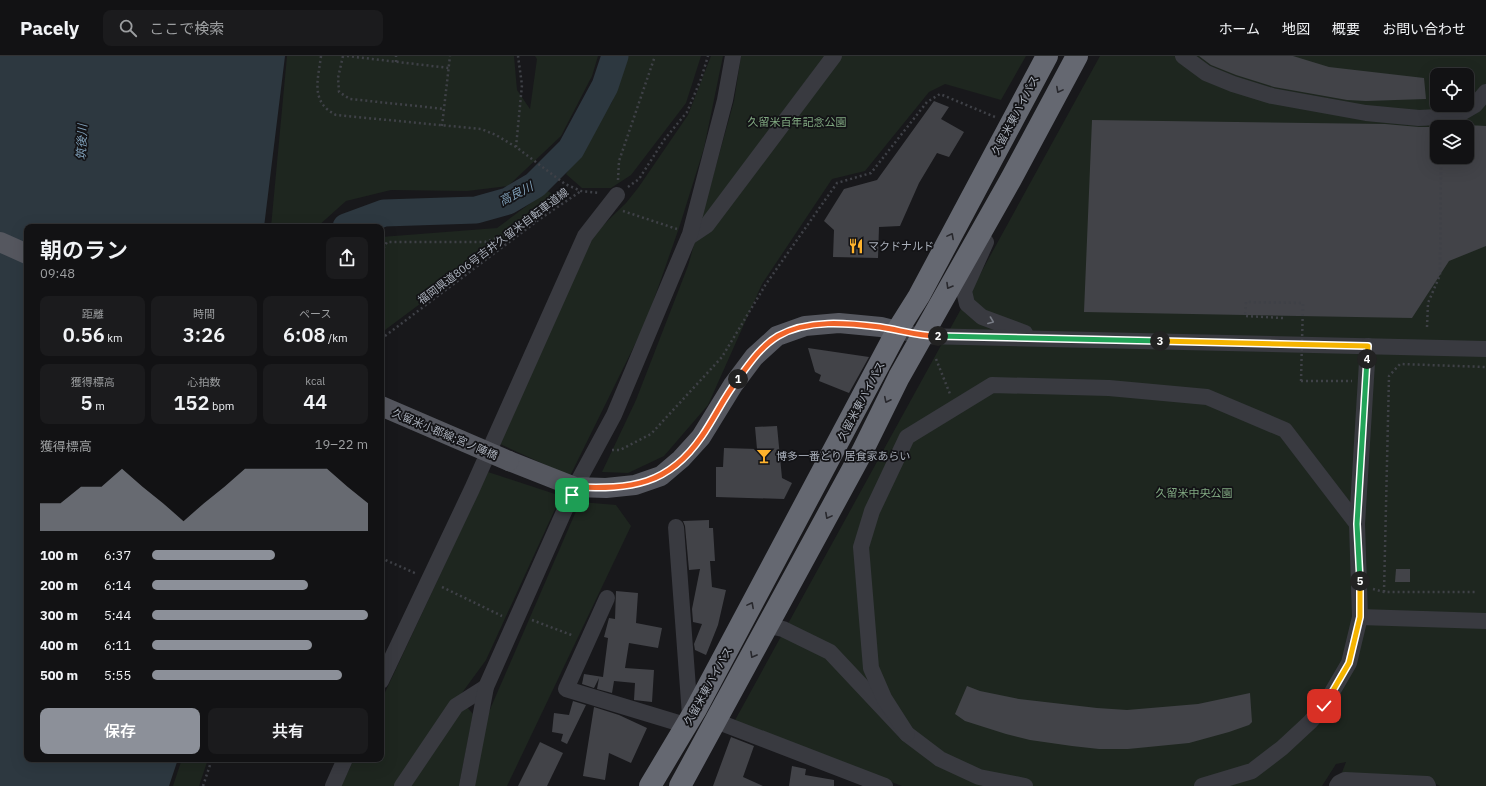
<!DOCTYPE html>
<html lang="ja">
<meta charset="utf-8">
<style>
:root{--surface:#121214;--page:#1b1b1d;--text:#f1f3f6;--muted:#9c9ea0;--line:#313234;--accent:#8c9099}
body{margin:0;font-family:"IBM Plex Sans","Noto Sans JP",sans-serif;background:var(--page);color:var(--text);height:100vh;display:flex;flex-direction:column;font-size:15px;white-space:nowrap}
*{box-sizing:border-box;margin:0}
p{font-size:13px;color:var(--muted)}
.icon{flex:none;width:22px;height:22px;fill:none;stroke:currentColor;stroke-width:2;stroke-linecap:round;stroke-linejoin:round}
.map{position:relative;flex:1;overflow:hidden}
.side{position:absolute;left:24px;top:168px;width:360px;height:538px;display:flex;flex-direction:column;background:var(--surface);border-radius:8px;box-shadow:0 4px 16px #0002,0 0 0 1px var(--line)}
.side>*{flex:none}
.buttons{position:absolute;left:1430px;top:12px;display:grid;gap:8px}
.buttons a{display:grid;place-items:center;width:44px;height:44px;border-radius:8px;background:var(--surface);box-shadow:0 4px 16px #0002,0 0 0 1px var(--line);font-size:20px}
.pin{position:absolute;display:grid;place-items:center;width:34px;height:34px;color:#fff;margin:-17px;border-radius:8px;box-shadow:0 2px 6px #0006}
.km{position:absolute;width:20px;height:20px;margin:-10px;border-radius:50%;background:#222;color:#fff;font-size:11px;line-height:20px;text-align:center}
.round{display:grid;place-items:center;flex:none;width:42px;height:42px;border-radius:8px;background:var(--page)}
.summary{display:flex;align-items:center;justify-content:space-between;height:68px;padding:0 16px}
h1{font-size:22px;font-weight:600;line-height:30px}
.metrics{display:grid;grid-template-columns:repeat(3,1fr);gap:6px;height:68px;padding:4px 16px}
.metrics div{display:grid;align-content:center;border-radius:8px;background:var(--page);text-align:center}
.metrics b{font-size:20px;font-weight:600}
.metrics small{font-size:11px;font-weight:400}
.metrics p{font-size:11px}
.chart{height:112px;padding:8px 16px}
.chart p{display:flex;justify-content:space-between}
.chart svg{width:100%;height:72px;margin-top:4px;fill:var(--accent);opacity:.7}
.primary-button{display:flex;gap:8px;margin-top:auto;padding:8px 16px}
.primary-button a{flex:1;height:46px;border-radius:8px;background:var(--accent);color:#fff;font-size:16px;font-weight:600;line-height:46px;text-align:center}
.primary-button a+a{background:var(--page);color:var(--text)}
ul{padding:0 16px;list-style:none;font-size:13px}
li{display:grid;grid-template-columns:64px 48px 1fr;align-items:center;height:30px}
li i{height:10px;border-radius:5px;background:var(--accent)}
header{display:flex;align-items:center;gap:24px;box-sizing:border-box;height:56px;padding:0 20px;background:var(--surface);border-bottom:1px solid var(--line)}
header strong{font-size:19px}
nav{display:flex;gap:22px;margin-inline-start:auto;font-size:14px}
.search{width:280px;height:36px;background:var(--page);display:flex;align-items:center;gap:10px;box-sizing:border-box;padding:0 14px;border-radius:8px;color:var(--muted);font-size:15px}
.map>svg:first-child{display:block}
.green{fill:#1e261f;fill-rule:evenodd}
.water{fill:#2d3840}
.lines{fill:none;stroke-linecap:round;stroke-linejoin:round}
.river{stroke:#2d3840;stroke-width:27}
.building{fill:#424348}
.path{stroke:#3f4147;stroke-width:2.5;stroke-dasharray:2 3;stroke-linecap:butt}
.minor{stroke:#393a40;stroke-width:16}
.major{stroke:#55575f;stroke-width:20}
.highway{stroke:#656871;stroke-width:22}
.path-bridge{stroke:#3f4147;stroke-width:2.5;stroke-dasharray:2 3;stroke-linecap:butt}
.major-bridge{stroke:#55575f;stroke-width:20}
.oneway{stroke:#28282d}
.oneway2{stroke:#777b84}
.split-1-casing{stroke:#fff;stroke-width:8}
.split-2-casing{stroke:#fff;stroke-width:8}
.split-3-casing{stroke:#fff;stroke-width:8}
.split-4-casing{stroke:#fff;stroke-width:8}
.split-5-casing{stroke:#fff;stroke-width:8}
.split-6-casing{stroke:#fff;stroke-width:8}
.split-1{stroke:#f0652b;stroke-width:5}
.split-2{stroke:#f0652b;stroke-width:5}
.split-3{stroke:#22a559;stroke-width:5}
.split-4{stroke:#f5b400;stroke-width:5}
.split-5{stroke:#22a559;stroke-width:5}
.split-6{stroke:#f5b400;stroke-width:5}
.labels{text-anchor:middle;stroke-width:3.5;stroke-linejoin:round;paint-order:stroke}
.street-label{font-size:11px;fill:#aab0bb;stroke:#131316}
.park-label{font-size:11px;fill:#80a881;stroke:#131316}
.poi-label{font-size:11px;fill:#aab0bb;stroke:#131316;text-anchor:start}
.water-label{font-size:12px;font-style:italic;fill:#7f9fb8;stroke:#131316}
</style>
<header>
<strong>Pacely</strong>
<div class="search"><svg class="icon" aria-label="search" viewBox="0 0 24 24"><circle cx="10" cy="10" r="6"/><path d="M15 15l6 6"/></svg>ここで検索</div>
<nav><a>ホーム</a><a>地図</a><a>概要</a><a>お問い合わせ</a></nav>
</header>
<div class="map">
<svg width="1486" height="730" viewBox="0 0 1486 730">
<rect width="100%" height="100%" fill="#18181b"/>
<g class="green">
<path d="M287,0H514L517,34L530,53L537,3L535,0H598L592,20L561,80L508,130L467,135L391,134L346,145L317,171H271Z"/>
<path d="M624,0H701L686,47L631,119L611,132H582L566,118L612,46Z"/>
<path d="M711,0H723L704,92L679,172L646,266L570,420L500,388L591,181L626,147L638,132L688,59Z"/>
<path d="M741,0H1026L1001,44L945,28L929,36L865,115L832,123L762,228L708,349L664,400L628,417L602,416L636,344L688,210L734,45Z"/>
<path d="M1100,0H1486V730H1440L1426,723L1341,719L1346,706L1336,708L1322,730H902L734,666ZM1437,19H1467V49H1437ZM1437,71H1467V101H1437Z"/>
<path d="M547,135L562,142L381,277V181L497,172Z"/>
<path d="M488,416L561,440L486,604L394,730H341L354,703H381V645Z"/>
<path d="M580,446L616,449L631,470L507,730H472L488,658Z"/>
<path d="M465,649L473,658L459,730H405Z"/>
<path d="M182,703H208L199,730H173Z"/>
</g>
<path class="water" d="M0,0H285L264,171H27V703H178L169,730H0Z"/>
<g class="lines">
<path class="river" d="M346,171L384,157L476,154L508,145L535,129L571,93L605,30L615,0"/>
</g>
<g class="building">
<path d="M1199,0H1293L1329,11L1424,22L1426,43L1366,45L1347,44L1274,31L1236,19L1211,9Z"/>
<path d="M934,45L949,51L941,63L964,76L949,101L937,97L919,127L900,170L879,171L878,202L833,201L834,174L824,165L844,133L877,124Z"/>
<path d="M1092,64L1385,68L1419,71H1437V101H1467V69L1486,70V190L1449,205L1412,262L1084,256Z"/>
<path d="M808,292L869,301L849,337L819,325L821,319L815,316Z"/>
<path d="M777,370L782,422L792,427L784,443L716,441V411H723L724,392L757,393L755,371Z"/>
<path d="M709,464V472H713L715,505H710L712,531L726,534L718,569L706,599L695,594L694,588L702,568L693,566L692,553L700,513L689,514L685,470L683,465Z"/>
<path d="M1396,513H1410V526H1395Z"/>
<path d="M616,535L638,537L636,567L662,572L658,592L629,587L625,612L654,614L652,646L634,644L635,627L614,625L612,637L597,633L599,622L594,632L582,628L584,618L603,621L608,582L604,581L609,562L615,563Z"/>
<path d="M967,630L980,635L1019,643L1097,652L1127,654L1198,648L1250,637L1252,666L1249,669L1229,676L1189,687L1128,693H1099L1072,690L1030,684L1006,678L965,665L955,658Z"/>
<path d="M573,645L586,649L567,688L561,685L563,678L552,676L554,657L569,659Z"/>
<path d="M594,651L619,659L647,672L631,707L609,697L605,724L583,720Z"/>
<path d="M731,681L754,690L743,721L763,730H713Z"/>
<path d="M540,686L563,697L547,730H518Z"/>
<path d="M792,710L806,713L805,719L834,724V730H789Z"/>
</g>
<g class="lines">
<g class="path">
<path d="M321,0C318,24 310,46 336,59L481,73L496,79L516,91L565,128L581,135L600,137"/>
<path d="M343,0L338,22L339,36L350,43L445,53"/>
<path d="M347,0L449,12"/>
<path d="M396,6V0"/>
<path d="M442,70L450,0"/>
<path d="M516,91L522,29L518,0"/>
<path d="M618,124L619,105L655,0"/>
<path d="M628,131L639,123L664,84L687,56L701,23L708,0"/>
<path d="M623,155L677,173"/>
<path d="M381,197L387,186H485L505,179L527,165H536"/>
<path d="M1283,262L1245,260L1246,246L1303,247"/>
<path d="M1427,271L1428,247L1440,219L1441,101"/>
<path d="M381,283L537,165L581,135"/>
<path d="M936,303L950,338"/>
<path d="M1301,325H1352"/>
<path d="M612,394H620L651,378L722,301L766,228L837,127L871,117L927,46L940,38L995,61"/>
<path d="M381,502L417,518"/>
<path d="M442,531L502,560"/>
<path d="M1373,533L1384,536H1476"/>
<path d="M1384,536L1389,320L1400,308L1486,311"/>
<path d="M532,564L574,580"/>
<path d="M203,730L212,703"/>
</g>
<g class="minor">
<path d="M1183,0L1206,17L1233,28L1272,40L1366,57L1419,62L1456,60L1475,49L1486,36"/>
<path d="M689,181L707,169L834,0"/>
<path d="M986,186L964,235L967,248L982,261L1025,277"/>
<path d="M897,275L922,280L1486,293"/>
<path d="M676,471L690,659L687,664"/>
<path d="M607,542L566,633L685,669"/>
<path d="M1360,561L1486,565"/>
<path d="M769,570L783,573L830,596L907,678L940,703L979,721L1025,730"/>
<path d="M381,625L472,433L585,180L617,139"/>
<path d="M716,665L885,730"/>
<path d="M907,678L884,642L871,612L861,491L872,455L907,381L992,329L1109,332L1207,341L1285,374L1357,468"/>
<path d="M333,730L345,703"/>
<path d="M402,730L456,650L486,631"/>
<path d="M467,730L486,631L575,431L614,359L690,178L725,44L733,0"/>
<path d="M1202,730L1252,715L1282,692L1310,666L1324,650L1349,607L1360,561L1357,468L1368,290"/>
<path d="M1337,730L1339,727L1345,724L1427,728L1428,730"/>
</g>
<g class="major">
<path d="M0,186L27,198"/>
<path d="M509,405L575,431L606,432L635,429L661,420L681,403L701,381L733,329L754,301L777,280L805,270L839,267L881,271L897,275"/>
</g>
<g class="highway">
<path d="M650,730L696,653L897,275L919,240L1047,0"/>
<path d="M680,730L862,396L899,321L1011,123L1077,0"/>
</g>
<path class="path-bridge" d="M1301,325L1303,247"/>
<path class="major-bridge" d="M381,350L509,405"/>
</g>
<defs><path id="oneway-chevron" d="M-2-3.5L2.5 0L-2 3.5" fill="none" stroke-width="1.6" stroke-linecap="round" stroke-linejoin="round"/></defs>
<g class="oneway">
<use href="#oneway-chevron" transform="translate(1059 34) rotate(118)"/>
<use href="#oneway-chevron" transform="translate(951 180) rotate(-62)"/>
<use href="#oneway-chevron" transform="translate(949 230) rotate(120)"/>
<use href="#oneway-chevron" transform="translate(887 344) rotate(116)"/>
<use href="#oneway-chevron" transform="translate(828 460) rotate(118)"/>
<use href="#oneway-chevron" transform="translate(751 549) rotate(-62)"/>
<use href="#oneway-chevron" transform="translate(753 599) rotate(119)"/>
</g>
<use class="oneway2" href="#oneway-chevron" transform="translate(991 265) rotate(21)"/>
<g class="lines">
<g class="split-1-casing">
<path id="split-1" d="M572,439L575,431C631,433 668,430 702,380C715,361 724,341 738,323"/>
</g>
<g class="split-2-casing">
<path id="split-2" d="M738,323C749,308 761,290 778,280C808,263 847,267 880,271C900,274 918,280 938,280"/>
</g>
<g class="split-3-casing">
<path id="split-3" d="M938,280L1160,285"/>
</g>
<g class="split-4-casing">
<path id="split-4" d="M1160,285L1368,290L1367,303"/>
</g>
<g class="split-5-casing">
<path id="split-5" d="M1360,525L1357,468L1367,303"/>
</g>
<g class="split-6-casing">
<path id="split-6" d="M1324,650L1349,607L1360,561V525"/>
</g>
<use href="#split-1" class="split-1"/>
<use href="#split-2" class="split-2"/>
<use href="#split-3" class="split-3"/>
<use href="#split-4" class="split-4"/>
<use href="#split-5" class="split-5"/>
<use href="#split-6" class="split-6"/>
</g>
<defs>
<g id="restaurant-bare" transform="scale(1.2)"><path d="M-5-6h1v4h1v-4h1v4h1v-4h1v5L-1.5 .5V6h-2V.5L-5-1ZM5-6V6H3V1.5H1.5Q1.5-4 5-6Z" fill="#ffb32c" stroke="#131316" stroke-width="2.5" paint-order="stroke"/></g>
<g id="bar-bare" transform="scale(1.2)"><path d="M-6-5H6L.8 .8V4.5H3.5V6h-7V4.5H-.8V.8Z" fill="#ffb32c" stroke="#131316" stroke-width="2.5" paint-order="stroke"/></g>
</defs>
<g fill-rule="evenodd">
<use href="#restaurant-bare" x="856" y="190"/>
<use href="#bar-bare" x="764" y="400"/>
</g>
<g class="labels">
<g class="street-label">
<text transform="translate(1015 59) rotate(-62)" y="4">久留米東バイパス</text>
<text transform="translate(493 190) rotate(-37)" y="4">福岡県道806号吉井久留米自転車道線</text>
<text transform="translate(861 345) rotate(-62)" y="4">久留米東バイパス</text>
<text transform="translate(445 378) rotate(23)" y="4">久留米小郡線;宮ノ陣橋</text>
<text transform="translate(708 630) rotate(-61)" y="4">久留米東バイパス</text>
</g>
<g class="park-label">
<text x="797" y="70">久留米百年記念公園</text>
<text x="1194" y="441">久留米中央公園</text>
</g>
<g class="poi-label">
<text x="868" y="194">マクドナルド</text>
<text x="776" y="404">博多一番どり 居食家あらい</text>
</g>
<g class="water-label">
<text transform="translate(82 86) rotate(-88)" y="4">筑後川</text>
<text transform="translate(516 138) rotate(-27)" y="4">高良川</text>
</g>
</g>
</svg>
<div class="buttons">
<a><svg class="icon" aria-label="locate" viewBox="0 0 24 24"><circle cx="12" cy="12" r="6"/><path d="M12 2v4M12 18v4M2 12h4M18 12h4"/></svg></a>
<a><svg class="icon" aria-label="layers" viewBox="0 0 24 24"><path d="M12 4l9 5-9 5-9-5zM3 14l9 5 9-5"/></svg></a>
</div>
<div class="pin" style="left:572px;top:439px;background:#1e9e55"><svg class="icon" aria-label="arrive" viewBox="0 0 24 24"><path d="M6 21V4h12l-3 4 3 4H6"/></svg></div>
<div class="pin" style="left:1324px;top:650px;background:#d93025"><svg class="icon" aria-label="check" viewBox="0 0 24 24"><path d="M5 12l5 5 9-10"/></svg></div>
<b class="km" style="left:738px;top:323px">1</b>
<b class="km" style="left:938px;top:280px">2</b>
<b class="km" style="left:1160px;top:285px">3</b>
<b class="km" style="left:1367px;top:303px">4</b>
<b class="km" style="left:1360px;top:525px">5</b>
<section class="side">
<div class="summary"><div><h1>朝のラン</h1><p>09:48</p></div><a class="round"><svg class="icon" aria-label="share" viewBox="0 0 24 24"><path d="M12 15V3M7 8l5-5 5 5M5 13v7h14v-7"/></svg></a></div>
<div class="metrics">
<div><p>距離</p><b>0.56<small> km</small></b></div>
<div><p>時間</p><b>3:26</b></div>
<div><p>ペース</p><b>6:08<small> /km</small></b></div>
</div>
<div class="metrics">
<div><p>獲得標高</p><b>5<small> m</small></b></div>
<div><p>心拍数</p><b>152<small> bpm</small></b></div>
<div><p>kcal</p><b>44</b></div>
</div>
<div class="chart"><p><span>獲得標高</span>19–22 m</p>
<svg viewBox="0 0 160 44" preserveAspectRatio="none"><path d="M0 44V27L10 27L20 17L30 17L40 6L50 17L60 27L70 38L80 27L90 17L100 6L110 6L120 6L130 6L140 6L150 17L160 27V44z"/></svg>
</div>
<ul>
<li><b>100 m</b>6:37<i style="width:57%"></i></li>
<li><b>200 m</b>6:14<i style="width:72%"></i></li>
<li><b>300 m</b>5:44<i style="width:100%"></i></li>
<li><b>400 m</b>6:11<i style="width:74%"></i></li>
<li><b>500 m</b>5:55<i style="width:88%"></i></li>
</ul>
<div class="primary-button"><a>保存</a><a>共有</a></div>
</section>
</div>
